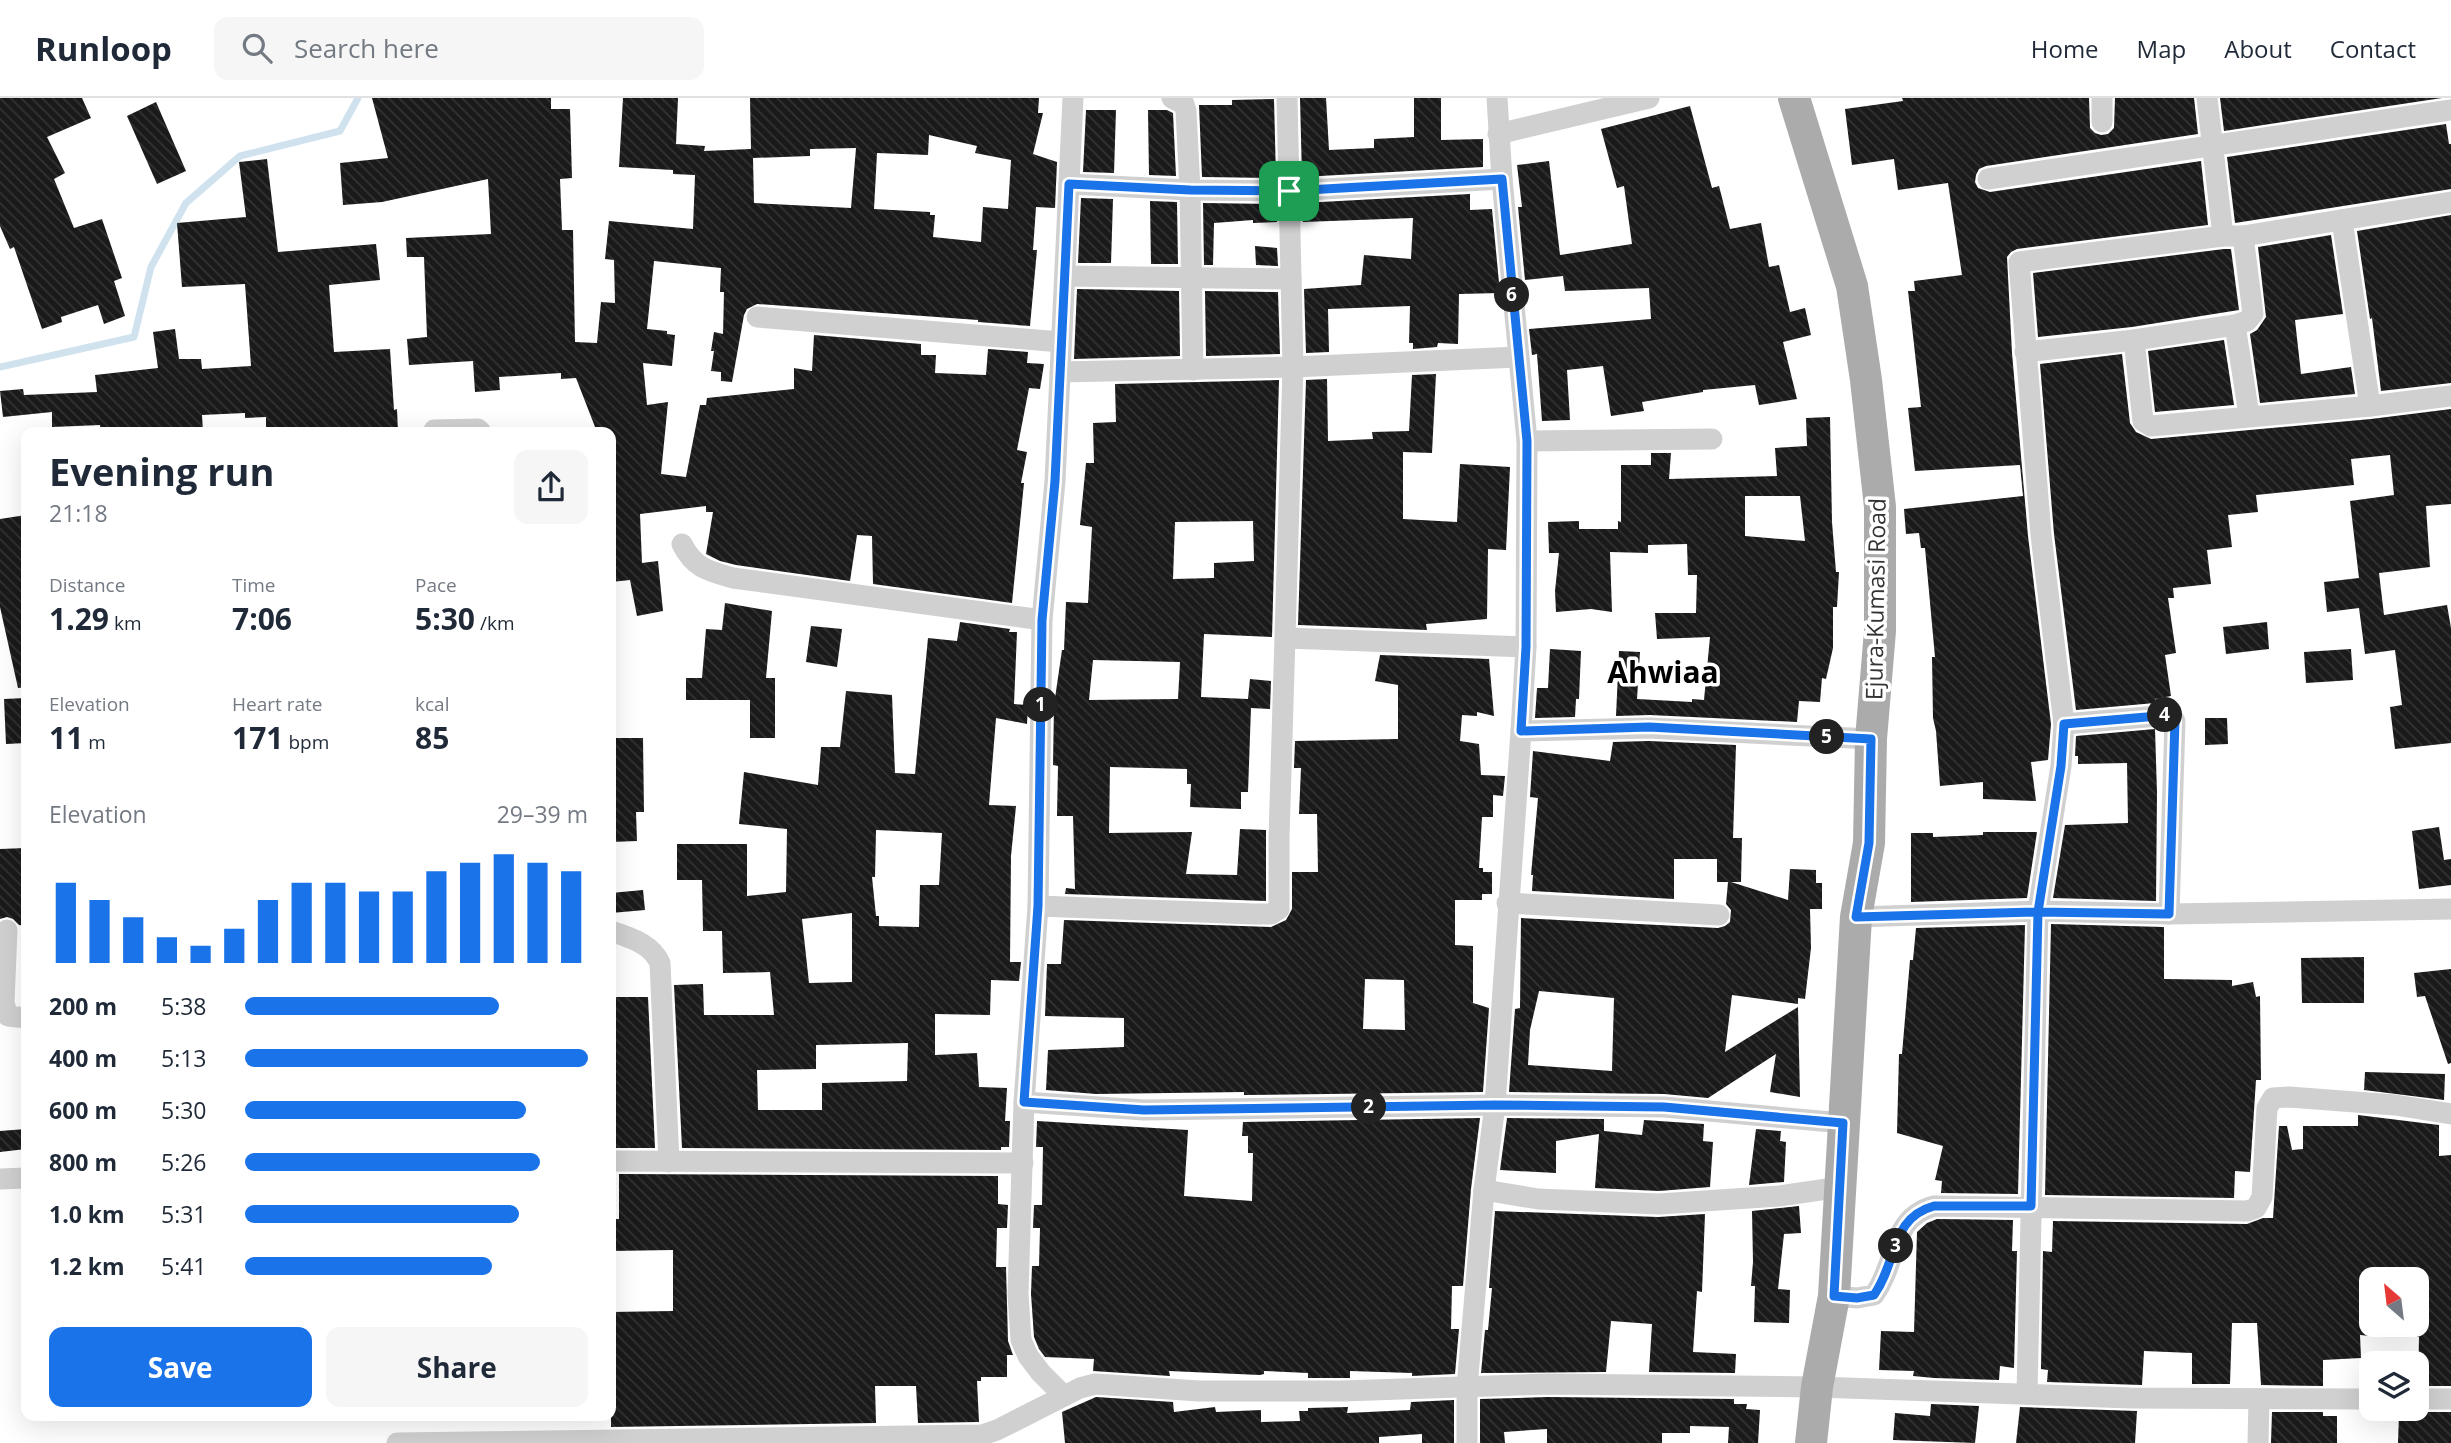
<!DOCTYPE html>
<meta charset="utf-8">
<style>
:root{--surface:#fff;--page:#f6f6f7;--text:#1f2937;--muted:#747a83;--line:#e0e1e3;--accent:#1a73e8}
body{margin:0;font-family:"Open Sans",sans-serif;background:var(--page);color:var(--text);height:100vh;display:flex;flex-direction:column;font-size:26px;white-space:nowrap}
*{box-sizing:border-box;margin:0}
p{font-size:23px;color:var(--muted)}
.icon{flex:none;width:38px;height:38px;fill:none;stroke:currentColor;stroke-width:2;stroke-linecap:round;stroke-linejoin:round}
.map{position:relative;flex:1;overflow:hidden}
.side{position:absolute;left:21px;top:329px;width:595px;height:994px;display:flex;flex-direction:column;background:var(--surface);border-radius:14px;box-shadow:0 7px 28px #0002}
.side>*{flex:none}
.needle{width:46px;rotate:332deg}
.tools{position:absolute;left:2359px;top:1169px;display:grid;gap:14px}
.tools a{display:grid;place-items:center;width:70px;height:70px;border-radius:14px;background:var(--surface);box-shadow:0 7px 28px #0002;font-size:35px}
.pin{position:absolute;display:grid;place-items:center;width:60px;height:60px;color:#fff;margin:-30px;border-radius:14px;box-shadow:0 4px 10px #0006}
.km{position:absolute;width:35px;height:35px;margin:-18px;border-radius:50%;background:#222;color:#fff;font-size:19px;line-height:35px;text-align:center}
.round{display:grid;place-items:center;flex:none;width:74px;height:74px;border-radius:14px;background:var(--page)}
.headline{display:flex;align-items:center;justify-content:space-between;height:119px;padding:0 28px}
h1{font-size:38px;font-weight:700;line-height:52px}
.stats{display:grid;grid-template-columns:repeat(3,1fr);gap:10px;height:119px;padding:7px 28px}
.stats div{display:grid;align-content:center}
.stats b{font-size:30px;font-weight:700}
.stats small{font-size:19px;font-weight:400}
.stats p{font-size:19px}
.chart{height:196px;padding:14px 28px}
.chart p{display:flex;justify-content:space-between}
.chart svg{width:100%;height:126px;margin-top:7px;stroke:var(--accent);stroke-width:6}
.cta{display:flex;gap:14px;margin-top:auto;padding:14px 28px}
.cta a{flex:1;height:80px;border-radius:14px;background:var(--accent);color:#fff;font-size:28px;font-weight:700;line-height:80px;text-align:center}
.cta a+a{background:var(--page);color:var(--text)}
ul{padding:0 28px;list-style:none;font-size:23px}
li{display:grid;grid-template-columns:112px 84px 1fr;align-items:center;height:52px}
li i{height:18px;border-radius:9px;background:var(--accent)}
header{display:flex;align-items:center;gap:42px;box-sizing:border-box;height:98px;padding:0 35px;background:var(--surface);border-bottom:2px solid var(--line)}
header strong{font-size:33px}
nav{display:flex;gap:38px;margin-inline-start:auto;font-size:24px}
.search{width:490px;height:63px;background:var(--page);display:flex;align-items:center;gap:18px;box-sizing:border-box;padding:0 24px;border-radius:14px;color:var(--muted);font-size:26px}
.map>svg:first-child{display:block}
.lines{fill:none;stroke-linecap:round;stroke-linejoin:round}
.stream{stroke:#cfe2ee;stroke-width:7}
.building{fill:url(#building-back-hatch);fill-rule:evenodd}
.minor{stroke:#d0d0d0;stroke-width:21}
.primary{stroke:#ababab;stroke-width:32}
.route-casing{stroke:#fff;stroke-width:14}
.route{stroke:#1a73e8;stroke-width:9}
.labels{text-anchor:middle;stroke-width:7;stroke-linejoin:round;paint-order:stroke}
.street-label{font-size:23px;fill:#333;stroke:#fff}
.district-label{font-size:30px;font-weight:bold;fill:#000;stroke:#fff}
</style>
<header>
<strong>Runloop</strong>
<div class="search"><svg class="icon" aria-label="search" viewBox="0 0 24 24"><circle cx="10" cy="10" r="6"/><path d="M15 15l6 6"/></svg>Search here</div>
<nav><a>Home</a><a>Map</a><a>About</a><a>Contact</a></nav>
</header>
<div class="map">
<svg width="2451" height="1345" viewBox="0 0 2451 1345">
<defs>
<pattern id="building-back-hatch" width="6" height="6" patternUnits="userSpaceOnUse" patternTransform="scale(1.75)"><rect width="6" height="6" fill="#1a1a1a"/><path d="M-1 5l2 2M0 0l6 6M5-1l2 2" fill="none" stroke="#333"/></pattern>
</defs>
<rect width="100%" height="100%" fill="#fff"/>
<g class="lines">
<path class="stream" d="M0,269L134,239L151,169L186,105L240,58L340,33L358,0"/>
</g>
<g class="building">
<path d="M0,0H82L91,20L47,39L65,75L54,81L74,130L102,121L122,180L114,183L125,218L104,226L98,207L61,219L62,224L42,231L14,149L10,151L0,128Z"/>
<path d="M372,0H551V11H570L572,80L560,81L562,132H573L575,244L597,245L601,204L615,205L614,162L605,161L609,123L693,131L695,77L673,76V72L619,69L623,0H678L676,46L705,48L704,53L751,51L750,0H1039L1038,15H1043L1033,56L1057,64L1055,110L1036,109L1033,152H1037L1030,228L978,224V222L757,206L747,211L744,217L732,284L721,283V274L711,273L714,253H711L714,234L723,236L724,194H720L721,170L654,163L647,231L667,233V236L675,237L672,268L643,265L647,307L668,304L661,376L686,379L700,307H706L707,300L794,291V270L812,273L814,237L921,246V257H936L935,275L986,277L988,251L1028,254L1027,265L1044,266L1040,291L1029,290L1017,352L1027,354L1021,385H1024L1012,505L873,486L872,438L857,437L850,483L736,467L720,463L706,456L713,414H706V408L640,416L642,465L658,463L663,513L637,518L630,482L611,484V334H597L576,280L561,281V275L499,279L500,292L475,294L473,263L409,267L407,241L427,239L424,159H407L406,140L491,136L488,81L382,104L343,107L340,65L388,60ZM929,37L977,48L975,55L1011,62L1008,111L983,109L981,144L933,139L935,117H930V114L874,111L877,55L928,57ZM856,50L851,110L754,105L753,60L810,58V51Z"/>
<path d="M1300,0H1326L1329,52L1374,50V41L1414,39V0H1441V42L1483,41V69L1302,79Z"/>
<path d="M1902,0H2089L2090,30L2095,35L2101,37L2108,36L2114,30L2115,0H2194L2198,36L1986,68L1979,71L1976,77L1975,84L1978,90L1990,94L2201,63L2208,127L2017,151L2011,154L2007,159L2012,255L2028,438L2051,626L2048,662L2031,664L2036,703L1983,701V684L1940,688L1936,633L1933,620L1932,559H1935L1925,450H1921L1919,435L1906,436L1904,411L2023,398L2020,367L1915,373L1908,310L1921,309L1908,193H1915L1914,183L1962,177L1948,85L1898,92L1894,61L1852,67L1845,11L1903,3Z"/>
<path d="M2220,0H2442L2224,33Z"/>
<path d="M1274,1L1276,80L1202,79L1199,7H1232V2Z"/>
<path d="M156,4L186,73L157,86L127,18Z"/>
<path d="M1690,8L1712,90L1719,88L1730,131L1761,125L1769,169L1779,167L1790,214L1805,210L1811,237L1783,244L1797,301L1759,307L1755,287L1703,292V294L1642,304L1644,313L1611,318L1603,268L1567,272L1570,322L1542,323L1537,256L1532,257L1529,231L1651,221L1649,190L1565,193L1563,178L1525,182L1518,109H1522L1517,67L1549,63L1560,157L1632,146L1624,88L1617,90L1601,31Z"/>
<path d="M1086,12H1116L1114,75L1083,74Z"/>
<path d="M1148,12H1167L1173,15L1176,78L1149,77Z"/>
<path d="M2446,26L2449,46H2451V91L2235,125L2227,59Z"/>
<path d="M267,61L278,154L376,146L380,182L329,187L334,254L390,251L394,312L397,311L398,334H266V319L245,320V315L202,317L203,334H101L100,327L52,329V314L3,319L0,293L23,291L24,297L97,294L95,277L158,270L153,234L175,231L179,261H201L202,271L251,268L245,186L182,189L177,125L246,119L239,64Z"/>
<path d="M1470,96V112L1492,111L1500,195L1459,196L1458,246L1438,245L1437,249L1413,251V245H1409L1410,208L1328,211L1329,254L1306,255L1304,191L1361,187L1364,157L1411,161L1413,120L1303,124L1302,105Z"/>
<path d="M1081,100L1113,101L1111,165H1078Z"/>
<path d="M1150,103L1177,104L1178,166H1151Z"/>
<path d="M1203,105L1276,106L1277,124L1253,125V122L1214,125L1213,167H1204Z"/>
<path d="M2451,117V285L2381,293L2372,220L2370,221L2357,133Z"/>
<path d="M2331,137L2343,216L2295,222L2301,276L2351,269L2355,296L2260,305L2250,236L2257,232L2266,219L2258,149Z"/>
<path d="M1255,148L1277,150L1278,168L1256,167Z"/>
<path d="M2224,151H2231L2239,212L2132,229L2038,239L2033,175Z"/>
<path d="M1077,191L1179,193L1180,258L1074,261Z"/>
<path d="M1205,193L1278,194L1280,256L1206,258Z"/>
<path d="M2224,242L2234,307L2155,314L2148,253Z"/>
<path d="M2122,256L2130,325L2136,334L2151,341L2371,321L2451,311V406L2426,408L2430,469L2379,475L2384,517L2447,507L2451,530V645L2395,651L2390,609L2402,607L2395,552L2365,556L2359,510L2327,514L2324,484L2359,480L2350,403L2394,397L2390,357L2351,361L2354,387L2256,397L2258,414L2228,417L2232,449L2207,452L2211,486L2173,490L2174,500H2168L2176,555L2165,557L2171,598L2155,601V605L2076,612L2054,436L2040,266Z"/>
<path d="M1436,276L1432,355L1403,354V421L1457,424L1460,366L1510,369L1506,452L1488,451L1487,521L1426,526L1427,532L1298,527L1306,282L1327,281L1328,343L1373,341L1372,334L1409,333L1412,277Z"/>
<path d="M1279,282L1272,539L1204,536L1201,599L1248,601L1250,581L1271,583L1270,611L1251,610L1248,694H1241V711L1190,709L1191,686H1187V671L1110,669L1109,735L1192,734L1186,776L1237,777L1240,731L1266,732V803L1065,796L1066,790L1075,791L1073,718H1057L1058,668L1053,667L1054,607L1062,552H1064L1066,504L1088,505L1092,429L1080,427L1086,365H1094L1093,325L1116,324L1115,286ZM1253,423L1254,463L1214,465V480L1173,481L1175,424ZM1093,562L1180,564L1178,601L1089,602Z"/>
<path d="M1830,319L1832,424L1836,474H1839L1837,509H1833V550L1826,581L1822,580L1820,604L1799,603L1797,624L1650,617L1616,618L1619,553L1640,554L1637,601L1692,604V601L1704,602L1710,539L1657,541L1655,515H1696L1697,477H1688L1687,446L1648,447V455L1610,454L1612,514L1591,511L1556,514L1555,493L1559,455H1549L1548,424L1579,423V431H1618V423L1621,424V367H1651V355H1671L1669,381L1777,378L1775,350L1807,348L1806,320ZM1745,398H1800L1805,443L1745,438Z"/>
<path d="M26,417V589L18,590L0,509V421Z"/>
<path d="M725,505L772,513L766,580H775V640H750V602H686V580H702L706,531L722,532Z"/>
<path d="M960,524L1010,531L1009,534H1017L1014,606L1028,607L1027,626L996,620L989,707L1016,708L1011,758L1010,864H1021L1019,883L991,882L990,917L935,916V957L977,955L979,989L1007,990L1005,1023H1010L1009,1049H1001V1052L682,1050L674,887L703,886L704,917H774L770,874L723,875L722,833H703L702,782H677V746H747V798L786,794L787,731L739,726L744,674L818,687L821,649H840L846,593L892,597L895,675L915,676L928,540L957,543ZM876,732L942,735L939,787H920L919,829L879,828V818H876L872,779H875ZM852,815V884L809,885L802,821ZM908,945L907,983L822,985V1012H758L757,972L816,971V947Z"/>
<path d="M2267,524L2269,551L2226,556L2223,529Z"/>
<path d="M811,528L842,531L837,569L806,564Z"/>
<path d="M1550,551L1581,553L1579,601H1576L1575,619L1535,620L1537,590H1548Z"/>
<path d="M2351,551L2353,582L2306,585L2304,554Z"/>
<path d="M1380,557L1489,561L1494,618L1477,614V618L1462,617L1460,643L1479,646L1481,677L1505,678L1503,698L1493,697V719H1482L1479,770H1483V774H1492V796H1482V802H1455V847L1473,848V905L1489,910L1483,994L1244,997V994L1096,996L1046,992L1048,952L1124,949V920L1045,918L1047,866H1061L1064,822L1271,829L1286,822L1292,811V774H1318L1317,716H1299L1301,670H1294L1295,643L1398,641V587L1375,583ZM1365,881L1404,882L1405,932L1363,931Z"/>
<path d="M26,600V645L6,646L4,601Z"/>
<path d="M2205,620H2227L2228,646L2205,647Z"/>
<path d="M2155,631L2157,695L2156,803L2053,800L2065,727L2128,725L2127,665L2078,666V658H2075L2076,638Z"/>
<path d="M611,640H643L644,714H636L637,743L611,744Z"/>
<path d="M1649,643L1736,647L1733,740H1742L1741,784H1731L1788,802L1790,771L1816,772V785H1822V811H1810L1811,850L1805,901L1798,900V906L1732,897L1725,954L1798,909L1800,999L1770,994L1776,956L1708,1000L1664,996L1509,994L1515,911L1520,910L1521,820L1718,830L1725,828L1730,824L1731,812L1726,806L1728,784H1717V761H1674V801L1532,793L1533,777H1531L1538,700L1530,699L1533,653L1610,663L1613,644ZM1539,893L1614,900L1612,973L1528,967L1530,932Z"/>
<path d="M2439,729L2444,762L2451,761V787L2419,791L2412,733Z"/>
<path d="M1983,734H2037L2027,800L1911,804V735H1933V739L1983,737Z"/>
<path d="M26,750V828L19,827L13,821L7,819L0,821V751Z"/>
<path d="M643,792L645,812L611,815V795Z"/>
<path d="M2051,826L2164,829V881L2232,882V888L2253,884L2256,899L2260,898L2261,982H2256L2250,1074L2235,1073L2234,1100L2045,1097Z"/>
<path d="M2025,827L2018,1096L1941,1095L1942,1083L1935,1082L1943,1048L1897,1035L1899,956H1902L1910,862H1913L1916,830Z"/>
<path d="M2364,859V905H2302L2301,860Z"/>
<path d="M2451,871V965L2448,966L2425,898L2417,899L2414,875Z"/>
<path d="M611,899H648L655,1050H611Z"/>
<path d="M2365,974L2445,976L2444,1002L2364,992Z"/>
<path d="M2358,1017L2439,1027V1058L2451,1057V1288H2418L2419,1239H2417V1181H2371V1238L2360,1237L2361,1260L2323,1262V1288L2261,1287L2257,1225H2232L2230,1286H2192V1255L2144,1253L2142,1287L2047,1284L2048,1272L2041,1271L2043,1153L2052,1154L2053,1123L2247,1126L2263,1120H2273L2279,1028H2287L2292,1052L2303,1051V1028H2358Z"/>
<path d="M1480,1020L1471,1091L1463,1188H1452L1451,1231H1459L1455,1276L1412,1278V1275L1350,1273V1280H1308V1275L1264,1273V1276L1260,1277L1169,1273L1170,1278L1093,1273L1094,1261L1045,1259L1039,1251L1034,1239L1031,1196L1032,1168H1039L1040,1130H1033L1034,1107H1042L1043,1049H1036L1037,1023L1188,1032L1184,1098L1252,1103L1253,1055H1248V1038H1242L1243,1024Z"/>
<path d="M1507,1020L1604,1021V1033L1642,1037L1644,1022L1704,1026L1703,1043L1713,1044L1710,1089L1659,1093L1595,1090L1599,1036L1556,1043V1075L1500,1072Z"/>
<path d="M26,1031V1051L0,1054V1033Z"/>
<path d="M1756,1031L1781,1033L1780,1043L1786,1044L1784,1084L1749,1087Z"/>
<path d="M619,1076L998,1078V1106L1008,1107L1007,1130H997L996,1169H1006L1008,1243L1013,1257H1007V1279H981V1283H977L979,1324L918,1325L916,1288H875L876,1325L611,1329V1214L673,1213V1152L611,1153V1121H619Z"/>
<path d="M1799,1108L1801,1135L1784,1136L1778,1191L1790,1192L1789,1225L1754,1224L1755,1188H1751L1753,1164L1752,1113Z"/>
<path d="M1495,1113L1658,1119L1705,1116L1702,1194L1697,1193L1693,1254L1736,1256L1735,1275L1649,1274L1652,1226L1611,1223L1606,1274L1481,1275L1485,1232H1488L1492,1190H1489Z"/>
<path d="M1937,1121L2013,1122L2012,1153H2017L2014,1270L2000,1268L1999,1282L1934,1280L1913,1278L1914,1273L1879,1272L1881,1233L1914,1234L1917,1134L1927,1125Z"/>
<path d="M1096,1299L1173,1304L1174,1314L1215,1309L1216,1314L1261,1312V1324L1300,1323L1299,1313H1308V1310L1348,1309L1347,1315L1410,1312L1411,1304L1454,1302V1345H1422V1336L1379,1339V1345H1065L1062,1314Z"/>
<path d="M1548,1299L1734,1301V1306H1747L1746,1311L1760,1312L1758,1345H1728L1729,1329L1690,1328V1335H1662V1345H1547V1331L1504,1334L1505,1345H1480V1301Z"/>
<path d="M1931,1306L1979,1308L1975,1345L1893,1342L1895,1315L1930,1318Z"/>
<path d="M2020,1309L2137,1313L2135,1345H2016Z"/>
<path d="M2272,1314H2323V1318H2337V1345H2271Z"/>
<path d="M2417,1314H2451V1345H2398L2399,1316L2417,1317Z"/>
</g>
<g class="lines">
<g class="minor">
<path d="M1172,0L1184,6L1186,13L1190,92L1193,272"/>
<path d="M1497,0L1502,81L1527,343L1526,549L1521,633"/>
<path d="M2102,0V24"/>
<path d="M2207,0L2223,138"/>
<path d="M1498,36L1649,0"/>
<path d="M1988,81L2451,12"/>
<path d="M1069,86L1190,92L1289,93L1502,81"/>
<path d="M2342,122L2370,308"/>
<path d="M1065,178L1291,181"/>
<path d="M757,219L1061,244"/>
<path d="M2235,227L2249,317"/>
<path d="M2134,242L2143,323L2151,328L2370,308L2451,298"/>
<path d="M2025,254L2134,242L2235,227L2247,223L2253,216L2243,138"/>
<path d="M1060,274L1293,269L1518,259"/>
<path d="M434,332L478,331L481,334"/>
<path d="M1527,343L1712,341"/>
<path d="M682,446C694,470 708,473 733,480L1042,522"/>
<path d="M1287,540L1526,549"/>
<path d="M2064,626L2170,617L2175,623L2169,816"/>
<path d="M1507,805L1719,817"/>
<path d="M1038,808L1255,816H1271L1279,811V740L1293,269L1287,0"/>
<path d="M1856,819L2038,813L2169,816L2451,811"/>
<path d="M7,832L4,905L8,918L26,920"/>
<path d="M611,833C630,840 651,845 660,865L669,1064"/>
<path d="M1024,1004L1144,1012L1495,1007L1664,1009L1843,1025"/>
<path d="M611,1063L1023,1065"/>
<path d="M0,1081L26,1080"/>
<path d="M1484,1092L1538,1101L1659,1106L1779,1098L1841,1089"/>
<path d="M1834,1198L1857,1200L1874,1197C1898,1164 1890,1120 1934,1108L2247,1113L2256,1110L2262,1099L2267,1010L2273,1000L2289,999L2395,1007L2451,1016"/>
<path d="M2027,1296L2038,813L2061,668L2064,626L2041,437L2019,164L2223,138H2243L2451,104"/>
<path d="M1064,1298L1041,1275L1028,1258L1021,1242L1018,1196L1024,1004L1038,808L1042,522L1055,383L1073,0"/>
<path d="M2417,1301H2451"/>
<path d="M397,1345L982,1337L997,1332L1080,1290L1095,1286L1199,1293H1343L1548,1286L1817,1289L2131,1300L2371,1301"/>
<path d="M1467,1345V1289L1484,1092L1495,1007L1521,633L1649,630L1871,641"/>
<path d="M2258,1345L2259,1301"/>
</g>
<path class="primary" d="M1794,0L1852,188L1866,282L1880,409V533L1871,641L1869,745L1856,819L1834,1198L1817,1289L1811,1345"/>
</g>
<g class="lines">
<g class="route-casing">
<path id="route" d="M1289,93L1190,92L1069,86L1055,383L1042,522L1038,808L1024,1004L1144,1012L1495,1007L1664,1009L1843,1025L1834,1198L1857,1200L1874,1197C1898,1163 1890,1120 1934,1108H2031L2038,814L2061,668L2064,626L2170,617L2175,622L2169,816L2038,814L1856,819L1869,745L1871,641L1649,629L1521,633L1526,549L1527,343L1502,81L1289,93"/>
</g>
<use href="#route" class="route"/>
</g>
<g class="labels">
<g class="street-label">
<text transform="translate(1876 501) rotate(-89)" y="8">Ejura-Kumasi Road</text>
</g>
<g class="district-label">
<text x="1663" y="585">Ahwiaa</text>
</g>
</g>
</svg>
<div class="tools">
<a><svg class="needle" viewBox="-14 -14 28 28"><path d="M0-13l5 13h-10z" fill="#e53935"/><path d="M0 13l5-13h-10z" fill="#747a83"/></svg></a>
<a><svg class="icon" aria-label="layers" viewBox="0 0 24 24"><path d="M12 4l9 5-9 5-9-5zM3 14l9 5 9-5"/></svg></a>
</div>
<div class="pin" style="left:1289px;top:93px;background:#1e9e55"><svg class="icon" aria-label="arrive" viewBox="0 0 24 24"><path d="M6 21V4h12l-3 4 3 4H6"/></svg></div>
<b class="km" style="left:1041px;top:607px">1</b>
<b class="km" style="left:1369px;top:1009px">2</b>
<b class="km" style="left:1896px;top:1148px">3</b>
<b class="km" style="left:2165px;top:617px">4</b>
<b class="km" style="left:1827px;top:639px">5</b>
<b class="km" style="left:1512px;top:197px">6</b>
<section class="side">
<div class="headline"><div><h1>Evening run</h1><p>21:18</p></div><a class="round"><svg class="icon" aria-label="share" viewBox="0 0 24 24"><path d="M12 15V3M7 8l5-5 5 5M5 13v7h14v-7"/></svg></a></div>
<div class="stats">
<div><p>Distance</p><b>1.29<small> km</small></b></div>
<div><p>Time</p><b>7:06</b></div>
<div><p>Pace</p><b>5:30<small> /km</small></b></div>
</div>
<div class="stats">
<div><p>Elevation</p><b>11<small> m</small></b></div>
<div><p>Heart rate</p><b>171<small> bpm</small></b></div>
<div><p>kcal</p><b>85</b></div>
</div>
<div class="chart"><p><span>Elevation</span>29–39 m</p>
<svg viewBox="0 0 160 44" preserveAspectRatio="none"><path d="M5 44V16M15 44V22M25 44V28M35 44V35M45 44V38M55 44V32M65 44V22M75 44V16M85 44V16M95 44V19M105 44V19M115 44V12M125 44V9M135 44V6M145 44V9M155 44V12"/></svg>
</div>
<ul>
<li><b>200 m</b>5:38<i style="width:74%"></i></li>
<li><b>400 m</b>5:13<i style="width:100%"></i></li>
<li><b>600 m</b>5:30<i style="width:82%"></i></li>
<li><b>800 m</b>5:26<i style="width:86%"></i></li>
<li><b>1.0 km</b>5:31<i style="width:80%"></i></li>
<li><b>1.2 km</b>5:41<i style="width:72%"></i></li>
</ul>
<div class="cta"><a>Save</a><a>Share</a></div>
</section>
</div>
